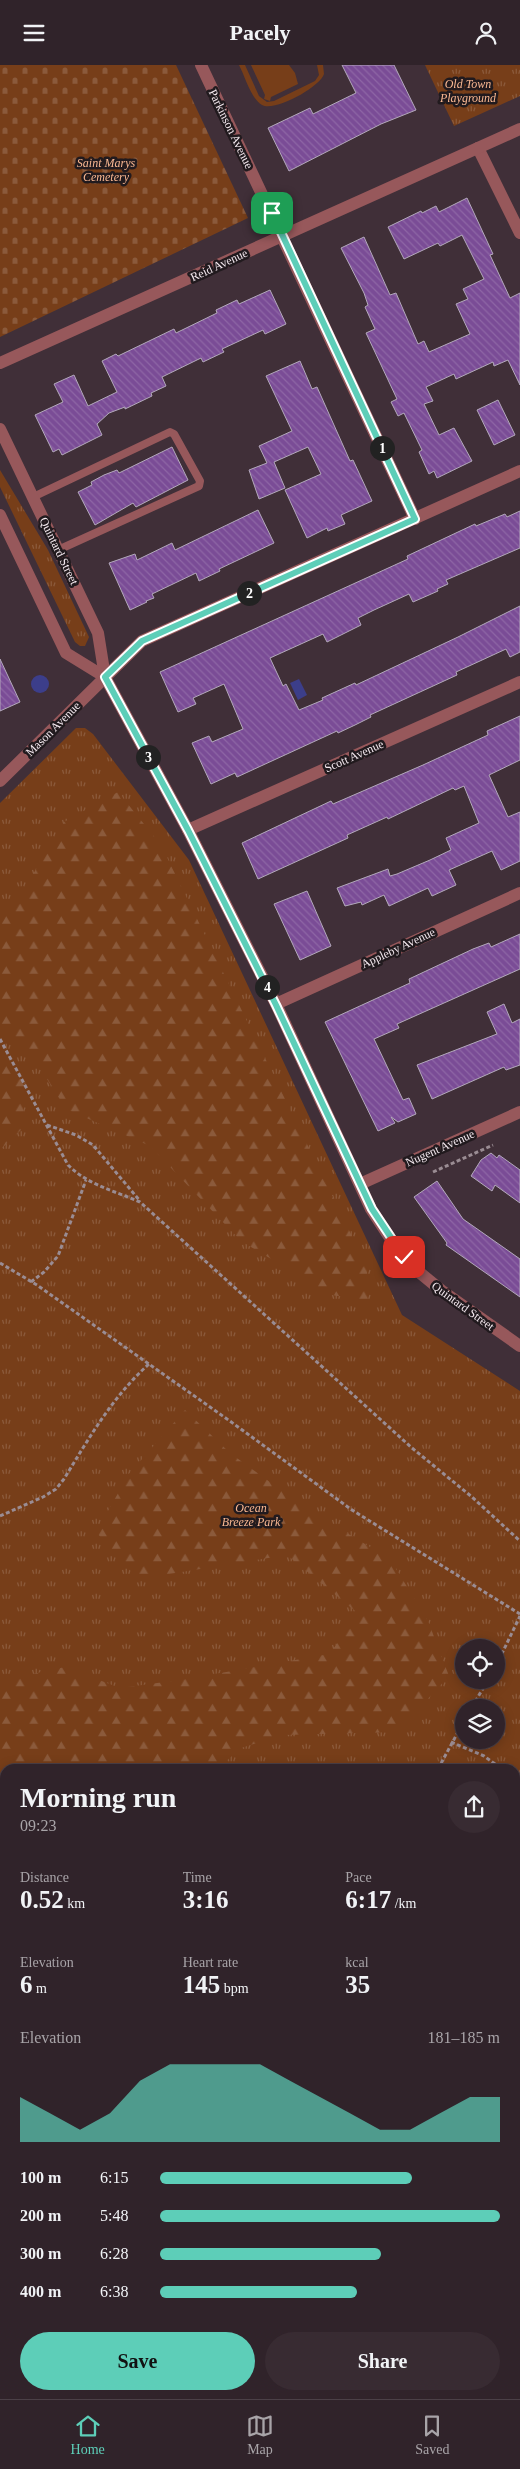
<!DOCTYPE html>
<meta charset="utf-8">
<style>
:root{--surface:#30232a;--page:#382b32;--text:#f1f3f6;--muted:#a8a4a8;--line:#4b4047;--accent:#5dceb8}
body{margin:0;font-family:Georgia,serif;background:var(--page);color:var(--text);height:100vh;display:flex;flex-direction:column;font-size:19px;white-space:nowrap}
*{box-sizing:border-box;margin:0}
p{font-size:16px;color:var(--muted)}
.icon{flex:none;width:28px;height:28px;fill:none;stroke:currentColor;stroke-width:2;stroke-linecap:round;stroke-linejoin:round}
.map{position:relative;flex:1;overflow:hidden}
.side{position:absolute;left:0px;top:1699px;width:520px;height:636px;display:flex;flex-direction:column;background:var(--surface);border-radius:15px 15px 0 0;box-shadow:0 2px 12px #0003,0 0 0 1px var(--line)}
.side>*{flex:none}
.buttons{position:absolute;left:455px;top:1574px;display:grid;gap:10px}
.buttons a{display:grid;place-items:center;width:50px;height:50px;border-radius:50%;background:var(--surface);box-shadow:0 2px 12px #0003,0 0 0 1px var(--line);font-size:25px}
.pin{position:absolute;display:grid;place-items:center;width:42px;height:42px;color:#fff;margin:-21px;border-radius:10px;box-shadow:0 2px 8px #0006}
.km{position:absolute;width:25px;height:25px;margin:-12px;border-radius:50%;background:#222;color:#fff;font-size:14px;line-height:25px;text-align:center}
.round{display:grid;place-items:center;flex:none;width:52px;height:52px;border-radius:26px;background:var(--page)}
.head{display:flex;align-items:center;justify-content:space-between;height:85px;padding:0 20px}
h1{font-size:28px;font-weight:600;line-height:38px}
.figures{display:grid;grid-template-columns:repeat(3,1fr);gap:8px;height:85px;padding:5px 20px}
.figures div{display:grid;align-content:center}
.figures b{font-size:25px;font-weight:600}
.figures small{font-size:14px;font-weight:400}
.figures p{font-size:14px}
.chart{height:140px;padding:10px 20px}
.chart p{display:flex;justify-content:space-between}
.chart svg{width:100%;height:90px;margin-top:5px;fill:var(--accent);opacity:.7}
.cta{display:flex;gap:10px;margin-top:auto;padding:10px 20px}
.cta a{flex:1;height:58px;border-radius:30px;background:var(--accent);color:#111;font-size:20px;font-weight:600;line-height:58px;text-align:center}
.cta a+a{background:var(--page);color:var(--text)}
ul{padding:0 20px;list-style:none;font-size:16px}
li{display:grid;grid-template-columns:80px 60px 1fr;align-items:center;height:38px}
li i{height:12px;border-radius:6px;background:var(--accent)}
header{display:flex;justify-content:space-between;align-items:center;height:65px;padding:0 20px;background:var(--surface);font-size:22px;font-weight:600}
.dock{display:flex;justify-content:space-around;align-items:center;height:70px;border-top:1px solid var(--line);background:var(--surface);font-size:14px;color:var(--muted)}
.dock a{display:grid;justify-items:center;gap:2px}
.dock .active{color:var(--accent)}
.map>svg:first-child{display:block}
.grass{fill:url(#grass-tufts);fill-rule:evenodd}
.forest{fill:url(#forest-firs)}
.wetland{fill:url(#wetland-marsh)}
.cemetery{fill:url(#cemetery-stones)}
.pitch{fill:#773e19}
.water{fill:#3c3e8a}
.building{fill:url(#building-back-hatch);stroke:#b3a9bb}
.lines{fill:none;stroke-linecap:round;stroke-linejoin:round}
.path{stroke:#9a8c93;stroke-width:3;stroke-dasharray:4 2.5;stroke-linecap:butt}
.service{stroke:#97585b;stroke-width:8}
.minor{stroke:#97585b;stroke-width:12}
.route-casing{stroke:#fff;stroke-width:10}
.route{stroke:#5dceb8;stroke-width:6}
.labels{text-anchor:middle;stroke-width:5;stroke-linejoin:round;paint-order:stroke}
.park-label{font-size:12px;font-style:italic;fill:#fab892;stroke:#211a1e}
.street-label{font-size:12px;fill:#f4e9ef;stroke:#211a1e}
</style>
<header><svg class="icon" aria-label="menu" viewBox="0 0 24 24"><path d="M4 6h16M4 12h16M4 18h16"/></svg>Pacely<svg class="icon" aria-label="person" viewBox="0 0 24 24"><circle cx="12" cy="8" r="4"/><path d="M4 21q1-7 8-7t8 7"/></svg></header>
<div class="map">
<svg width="520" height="2334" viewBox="0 0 520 2334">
<defs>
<pattern id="grass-tufts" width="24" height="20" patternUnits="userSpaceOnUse" patternTransform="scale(1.25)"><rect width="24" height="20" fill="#773e19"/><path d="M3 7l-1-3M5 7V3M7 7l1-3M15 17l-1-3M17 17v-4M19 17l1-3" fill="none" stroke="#8b5a3b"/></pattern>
<pattern id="forest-firs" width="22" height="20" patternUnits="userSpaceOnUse" patternTransform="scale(1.25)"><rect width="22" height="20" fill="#773e19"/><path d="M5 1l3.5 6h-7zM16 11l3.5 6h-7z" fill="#8b5a3b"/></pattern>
<pattern id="wetland-marsh" width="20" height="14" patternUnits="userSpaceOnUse" patternTransform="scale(1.25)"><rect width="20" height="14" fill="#773e19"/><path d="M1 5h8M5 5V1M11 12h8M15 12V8" fill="none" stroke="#8b5a3b"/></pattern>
<pattern id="cemetery-stones" width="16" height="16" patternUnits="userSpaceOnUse" patternTransform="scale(1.25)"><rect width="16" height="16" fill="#773e19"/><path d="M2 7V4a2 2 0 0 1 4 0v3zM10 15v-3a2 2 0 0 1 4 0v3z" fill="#8b5a3b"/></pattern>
<pattern id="building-back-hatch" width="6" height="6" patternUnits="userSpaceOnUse" patternTransform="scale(1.25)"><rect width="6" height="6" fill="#7a4c96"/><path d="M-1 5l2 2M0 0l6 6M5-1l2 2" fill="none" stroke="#8e66a5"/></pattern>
</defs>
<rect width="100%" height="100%" fill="#402f38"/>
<g class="grass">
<path d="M425,0H520V31L454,61Z"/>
<path d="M0,405L48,485L89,572L85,581H80L75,577L0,422Z"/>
<path d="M76,663H85L93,669L189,795L402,1250L520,1326V2334H0V738ZM464,1582H496V1615H464ZM464,1642H496V1675H464ZM5,1704H515V2330H5Z"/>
</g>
<g class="forest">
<path d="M118,727L161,780L367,1202L368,1236L332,1230L241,1176L150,1081L66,1044L33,992L0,970V851L16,838L64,757Z"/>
<path d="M0,981L26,1021L22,1064L0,1085Z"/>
<path d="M185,1345L230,1388L307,1444L390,1494L428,1556L449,1611L397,1667L283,1670L241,1683L217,1704H5V1712L0,1711V1616L65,1602L120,1623L187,1614L329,1589L360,1550L287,1490L138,1514L96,1467L129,1409Z"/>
<path d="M0,2046L5,2047V2330H316L314,2334H0Z"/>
</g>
<path class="wetland" d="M515,2218L520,2219V2334H314L316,2330H515Z"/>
<path class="cemetery" d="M0,0H176L248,153L0,272Z"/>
<g class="pitch">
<path d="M239,0H245L259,31L267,37L274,36L315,16L319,10L317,0H323L324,9C320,22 275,47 262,40C251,34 245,11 239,0Z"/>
<path d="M251,0H289L295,8L298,19L271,32L270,36L264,34L265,30Z"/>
</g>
<g class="water">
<circle cx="40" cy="619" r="9"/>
<path d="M299,614L307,630L298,635L290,618Z"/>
</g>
<g class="building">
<path d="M342,0H394L416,45L381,59L289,106L268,63L310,43L313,49L356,28Z"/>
<path d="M467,133L493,189L490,190L510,233L520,228V320L508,295L494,301L493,297L456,314L454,309L426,322L433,336L424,339L439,370L454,363L472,396L437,413L434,406L429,409L419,387L422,385L404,348L398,351L391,337L397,334L366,268L375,264L365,242L368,240L364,228L341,183L364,172L390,230L396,228L418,279L424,276L429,287L470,269L456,239L468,234L463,224L484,214L462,170L440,181L438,178L404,194L388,162L421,146L422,148L436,141L439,147Z"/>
<path d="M270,225L286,259L265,269L263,265L222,284L224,287L203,297L201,293L162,312L166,321L151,328L152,331L125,344V342L109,348L97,359L102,370L62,390L59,384L53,387L35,350L63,337L54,319L74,310L88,341L117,327L102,296L116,289L118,291L174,264L176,268L217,248L216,245L237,235L239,239Z"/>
<path d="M300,296L312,324L317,322L350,396L353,395L372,436L341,450L345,459L328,466L327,463L307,473L285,425L321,409L308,382L274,397L285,423L259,434L249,405L267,398L259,381L292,366L266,311Z"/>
<path d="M498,335L515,370L494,380L477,345Z"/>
<path d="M172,382L188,415L136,442L133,438L95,460L78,427L92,420L91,417L104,410L117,405L119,408Z"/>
<path d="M258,445L274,478L219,504L220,506L199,516L196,508L152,529L154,533L146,536L147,537L130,545L109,498L135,489L137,495L172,478L175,485Z"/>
<path d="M520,446V483L446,515L448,519L437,524L438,526L413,537L409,529L374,545L358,553L361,560L327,577L323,569L270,593L283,621L286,619L299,645L323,635L322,633L355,618L356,620L458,572L520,541V587L510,592L506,584L456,607L457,610L370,650L371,652L355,660L338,668L337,666L237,712L235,708L211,719L192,678L209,671L212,677L243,664L224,619L193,633L196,639L178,647L160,607L408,494L407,491L475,459L476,461L505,449L507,452Z"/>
<path d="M0,594L20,637L0,646Z"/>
<path d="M520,651V695L489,710L508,752L520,747V796L501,805L492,786L449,805L456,820L432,831L428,823L389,841L384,830L362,840L361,837L345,841L337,823L388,804L390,811L397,809L430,795L451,785L446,773L479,758L464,721L455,725L453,723L388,754L387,752L347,770L348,773L258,814L242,778L331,736L333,739L423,700L488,670L487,666Z"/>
<path d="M307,826L331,881L300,895L274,839Z"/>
<path d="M520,869V904L397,959L399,963L374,974L403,1035L409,1033L416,1049L398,1057L391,1052L395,1058L378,1066L325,957L410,918L409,914L473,884L489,878L491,882Z"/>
<path d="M504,939L512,958L520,954V1000L506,1005L504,1002L432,1034L417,1000L497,969L487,947Z"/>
<path d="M491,1088L497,1093L499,1090L520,1105V1138L495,1120L492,1126L471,1111L481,1095Z"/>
<path d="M437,1116L463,1154L520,1194V1232L446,1180L447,1178L414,1132Z"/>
</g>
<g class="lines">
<g class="path">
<path d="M0,974L68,1100C88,1120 115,1126 140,1137L412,1383L472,1432L520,1476"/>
<path d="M47,1060L76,1070L93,1080L140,1136"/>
<path d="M433,1107L493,1080"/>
<path d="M0,1198L37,1220L234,1359L352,1445L520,1549"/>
<path d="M31,1217L44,1207L58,1191L86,1115"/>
<path d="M0,1451L43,1432L56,1424L64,1414C89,1373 113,1331 149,1299"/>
<path d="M496,1601L520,1551"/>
<path d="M472,1642L488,1615"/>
<path d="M451,1677L484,1691L502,1704"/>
<path d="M438,1704L464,1656"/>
<path d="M515,1714L520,1719"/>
<path d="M0,1741H5"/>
<path d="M515,1845L520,1849"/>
<path d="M515,2139L520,2141"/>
</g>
<path class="service" d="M33,432L170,367L174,369L200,416L199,421L58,485"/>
<g class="minor">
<path d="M201,0L415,454"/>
<path d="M478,83L520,168"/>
<path d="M0,298L520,64"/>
<path d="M0,364L98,568L105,612L188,765L276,939L371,1144L394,1179L419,1207L442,1226L520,1281"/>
<path d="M0,450L66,588L105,612"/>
<path d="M0,716L142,576L520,406"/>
<path d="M188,765L520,617"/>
<path d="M276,939L520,828"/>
<path d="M360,1119L520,1047"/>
</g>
</g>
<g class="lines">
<g class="route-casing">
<path id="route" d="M272,148L415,454L142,576L105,612L188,765L276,940L372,1144L404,1192"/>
</g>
<use href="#route" class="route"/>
</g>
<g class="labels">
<g class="park-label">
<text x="468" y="23">Old Town<tspan x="468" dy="14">Playground</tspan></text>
<text x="106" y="102">Saint Marys<tspan x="106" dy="14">Cemetery</tspan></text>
<text x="251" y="1447">Ocean<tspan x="251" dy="14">Breeze Park</tspan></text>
</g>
<g class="street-label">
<text transform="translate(231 64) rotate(64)" y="4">Parkinson Avenue</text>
<text transform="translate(219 200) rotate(-25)" y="4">Reid Avenue</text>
<text transform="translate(59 486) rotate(64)" y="4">Quintard Street</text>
<text transform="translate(53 664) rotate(-45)" y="4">Mason Avenue</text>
<text transform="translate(354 691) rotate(-24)" y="4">Scott Avenue</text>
<text transform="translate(398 883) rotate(-25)" y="4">Appleby Avenue</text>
<text transform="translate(440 1083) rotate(-24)" y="4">Nugent Avenue</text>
<text transform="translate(463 1241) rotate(36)" y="4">Quintard Street</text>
</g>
</g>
</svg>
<div class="buttons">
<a><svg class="icon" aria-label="locate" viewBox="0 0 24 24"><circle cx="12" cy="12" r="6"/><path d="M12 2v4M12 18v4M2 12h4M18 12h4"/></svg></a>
<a><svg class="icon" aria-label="layers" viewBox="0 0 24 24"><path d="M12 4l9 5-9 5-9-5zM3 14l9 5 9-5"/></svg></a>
</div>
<div class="pin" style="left:272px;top:148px;background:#1e9e55"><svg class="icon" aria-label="arrive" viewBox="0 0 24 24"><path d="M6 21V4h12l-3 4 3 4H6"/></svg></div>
<div class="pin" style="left:404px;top:1192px;background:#d93025"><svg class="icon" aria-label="check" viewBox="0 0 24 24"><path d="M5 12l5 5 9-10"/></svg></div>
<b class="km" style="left:382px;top:383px">1</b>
<b class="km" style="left:249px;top:528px">2</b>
<b class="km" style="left:148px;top:692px">3</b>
<b class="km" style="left:267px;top:922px">4</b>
<section class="side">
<div class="head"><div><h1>Morning run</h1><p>09:23</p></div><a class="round"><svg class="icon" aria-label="share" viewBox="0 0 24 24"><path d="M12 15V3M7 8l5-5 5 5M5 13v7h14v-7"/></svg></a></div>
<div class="figures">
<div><p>Distance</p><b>0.52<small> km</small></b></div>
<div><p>Time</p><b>3:16</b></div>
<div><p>Pace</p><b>6:17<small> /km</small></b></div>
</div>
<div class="figures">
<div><p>Elevation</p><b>6<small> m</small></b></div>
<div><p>Heart rate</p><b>145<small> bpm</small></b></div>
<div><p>kcal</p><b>35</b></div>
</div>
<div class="chart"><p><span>Elevation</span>181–185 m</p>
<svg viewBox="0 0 160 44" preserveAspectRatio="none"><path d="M0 44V22L10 30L20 38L30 30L40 14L50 6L60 6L70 6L80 6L90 14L100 22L110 30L120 38L130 38L140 30L150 22L160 22V44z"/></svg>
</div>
<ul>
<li><b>100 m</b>6:15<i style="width:74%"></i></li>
<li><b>200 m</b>5:48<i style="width:100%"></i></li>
<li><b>300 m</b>6:28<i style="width:65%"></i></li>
<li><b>400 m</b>6:38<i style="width:58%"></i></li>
</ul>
<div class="cta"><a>Save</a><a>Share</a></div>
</section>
</div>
<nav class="dock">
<a class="active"><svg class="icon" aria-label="home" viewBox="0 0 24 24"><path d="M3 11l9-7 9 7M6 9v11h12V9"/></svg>Home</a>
<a><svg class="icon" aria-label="map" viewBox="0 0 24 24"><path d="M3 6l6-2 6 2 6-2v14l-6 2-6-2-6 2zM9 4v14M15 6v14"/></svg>Map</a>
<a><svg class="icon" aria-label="saved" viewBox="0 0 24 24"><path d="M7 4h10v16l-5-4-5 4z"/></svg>Saved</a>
</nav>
